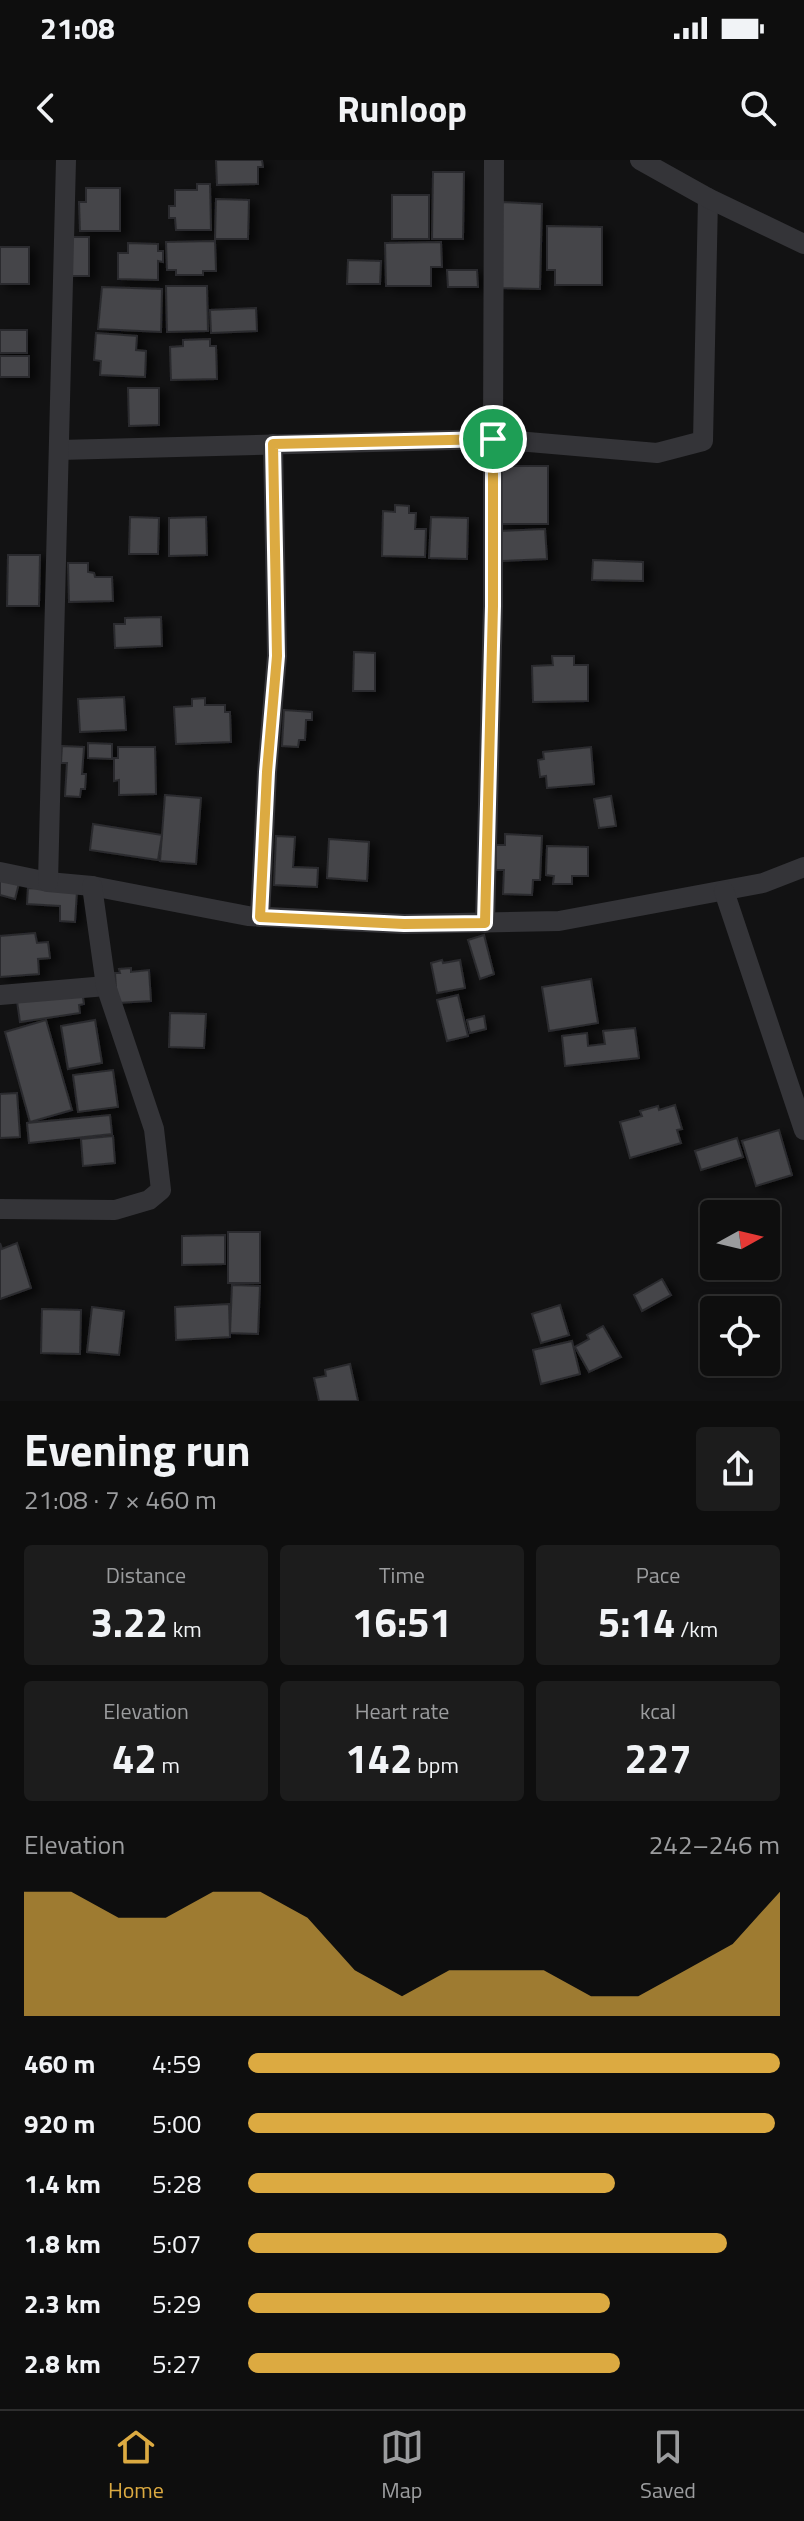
<!DOCTYPE html>
<meta charset="utf-8">
<style>
:root{--surface:#0e0e0e;--page:#1c1c1c;--text:#f1f3f6;--muted:#9b9c9e;--line:#2e2e2e;--accent:#dcaa41}
body{margin:0;font-family:"Titillium Web",sans-serif;background:var(--page);color:var(--text);height:100vh;display:flex;flex-direction:column;font-size:30px;white-space:nowrap}
*{box-sizing:border-box;margin:0}
p{font-size:26px;color:var(--muted)}
.icon{flex:none;width:44px;height:44px;fill:none;stroke:currentColor;stroke-width:2;stroke-linecap:round;stroke-linejoin:round}
.map{position:relative;height:1241px;overflow:hidden}
.side{display:flex;flex-direction:column;background:var(--surface);flex:1}
.side>*{flex:none}
.needle{width:52px;rotate:82deg}
.buttons{position:absolute;left:700px;top:1040px;display:grid;gap:16px}
.buttons a{display:grid;place-items:center;width:80px;height:80px;border-radius:8px;background:var(--surface);box-shadow:0 4px 12px #0003,0 0 0 2px var(--line);font-size:40px}
.pin{position:absolute;display:grid;place-items:center;width:68px;height:68px;color:#fff;margin:-34px;border:4px solid #fff;border-radius:50%;box-shadow:0 2px 8px #0007}
.round{display:grid;place-items:center;flex:none;width:84px;height:84px;border-radius:8px;background:var(--page)}
.overview{display:flex;align-items:center;justify-content:space-between;height:136px;padding:0 24px}
h1{font-size:44px;font-weight:700;line-height:60px}
.stats{display:grid;grid-template-columns:repeat(3,1fr);gap:12px;height:136px;padding:8px 24px}
.stats div{display:grid;align-content:center;border-radius:8px;background:var(--page);text-align:center}
.stats b{font-size:40px;font-weight:700}
.stats small{font-size:22px;font-weight:400}
.stats p{font-size:22px}
.chart{height:224px;padding:16px 24px}
.chart p{display:flex;justify-content:space-between}
.chart svg{width:100%;height:144px;margin-top:8px;fill:var(--accent);opacity:.7}
ul{padding:0 24px;list-style:none;font-size:26px}
li{display:grid;grid-template-columns:128px 96px 1fr;align-items:center;height:60px}
li i{height:20px;border-radius:10px;background:var(--accent)}
.status{display:flex;justify-content:space-between;align-items:center;height:56px;padding:0 40px;background:var(--surface);direction:ltr}
.status svg{height:22px;fill:currentColor}
header{display:flex;justify-content:space-between;align-items:center;height:104px;padding:0 24px;background:var(--surface);font-size:36px;font-weight:700}
.tab-bar{display:flex;justify-content:space-around;align-items:center;height:112px;border-top:2px solid var(--line);background:var(--surface);font-size:22px;color:var(--muted)}
.tab-bar a{display:grid;justify-items:center;gap:4px}
.tab-bar .selected{color:var(--accent)}
.map>svg:first-child{display:block}
.building{fill:#444548;stroke:#2c2c2f;stroke-width:2;filter:url(#shadow)}
.lines{fill:none;stroke-linecap:round;stroke-linejoin:round}
.street{stroke:#343438;stroke-width:20}
.route-casing{stroke:#fff;stroke-width:16}
.route{stroke:#dcaa41;stroke-width:10}
</style>
<div class="status"><b>21:08</b><svg viewBox="0 0 49 12"><path d="M0 12V9h3v3zM5 12V6h3v6zM10 12V3h3v9zM15 12V0h3v12zM26 1h20v11H26zM47 4h2v5h-2z"/></svg></div>
<header><svg class="icon" aria-label="back" viewBox="0 0 24 24"><path d="M15 5l-7 7 7 7"/></svg>Runloop<svg class="icon" aria-label="search" viewBox="0 0 24 24"><circle cx="10" cy="10" r="6"/><path d="M15 15l6 6"/></svg></header>
<div class="map">
<svg width="804" height="1241" viewBox="0 0 804 1241">
<defs>
<filter id="shadow"><feDropShadow dx="7" dy="4" stdDeviation="4" flood-color="#0009"/></filter>
</defs>
<rect width="100%" height="100%" fill="#121213"/>
<g class="building">
<path d="M216,0H262L263,7H258V24L217,25Z"/>
<path d="M433,12H464L463,79H432Z"/>
<path d="M197,24H210L211,70H176L175,58H169V46H175V30H197Z"/>
<path d="M86,28H120V71H80L79,42H86Z"/>
<rect x="392" y="35" width="37" height="44"/>
<path d="M216,39L249,40L248,79H215Z"/>
<path d="M502,42L542,44L540,129L499,128Z"/>
<path d="M547,66L602,67V125H555V110H547Z"/>
<rect x="68" y="77" width="21" height="39"/>
<path d="M215,81L216,111H203V115H176V110H167L166,82Z"/>
<path d="M441,82L442,107H431V126H386L385,83Z"/>
<path d="M128,83L158,84V91H163V102L158,101V120L118,119V93H128Z"/>
<rect x="0" y="87" width="29" height="37"/>
<path d="M348,100L381,101L380,124H347Z"/>
<path d="M447,110H477L478,127H448Z"/>
<path d="M166,126H207L208,171L167,172Z"/>
<path d="M102,127L162,129L161,172L98,169Z"/>
<path d="M256,148L257,171L211,173L210,150Z"/>
<rect x="0" y="170" width="27" height="23"/>
<path d="M96,173L137,176L136,190L146,191L145,217L100,215L101,201L94,200Z"/>
<path d="M210,179V186H216L217,219L171,220L170,187L183,186V180Z"/>
<rect x="0" y="196" width="29" height="21"/>
<path d="M128,228H159V265L129,266Z"/>
<rect x="502" y="306" width="46" height="58"/>
<path d="M395,345L409,346V353H416L415,369H426L425,397L382,396L383,351L395,352Z"/>
<path d="M130,357L159,358L158,394H129Z"/>
<path d="M206,357L207,395L169,396V358Z"/>
<path d="M431,357L468,358L467,399L429,398Z"/>
<path d="M545,369L547,399L502,401L500,371Z"/>
<path d="M8,395H40L39,446H7Z"/>
<path d="M593,400L643,402V421L592,420Z"/>
<path d="M68,403H88V412L94,413L95,417H112L113,441L69,442Z"/>
<path d="M161,457L162,486L115,488L114,464H125V458Z"/>
<path d="M354,492L375,493V531H353Z"/>
<path d="M552,496H574V505H588V541L533,542L532,506L553,505Z"/>
<path d="M124,537L126,570L80,572L78,539Z"/>
<path d="M205,538V545H225V552H230L231,582L176,584L174,547L192,546V539Z"/>
<path d="M284,550L312,552V560H306L305,580H299L298,587L282,586Z"/>
<path d="M88,583L112,584V599L88,598Z"/>
<path d="M62,586L84,587L82,614H86L85,629H81L80,637L65,636L67,603H61Z"/>
<path d="M118,587H155L156,634L119,635V620L114,621V598H118Z"/>
<path d="M591,587L594,624L547,628L546,616L540,617L538,600L544,599L543,592Z"/>
<path d="M165,635L201,638L196,704L160,701Z"/>
<path d="M611,636L616,666L599,668L594,639Z"/>
<path d="M93,664L162,675L158,700L90,690Z"/>
<path d="M505,674L542,676L540,720H533L532,735L503,734L504,710H496V685H505Z"/>
<path d="M276,676L295,677L293,707L318,708L317,727L274,725Z"/>
<path d="M329,679L369,682L367,721L327,718Z"/>
<path d="M547,686L588,687V716H572V724H553L554,716L546,715Z"/>
<path d="M0,718L19,723L15,739L0,735Z"/>
<path d="M28,728L77,730L75,762L60,761V746L27,744Z"/>
<path d="M35,773L37,783L48,782L50,798L38,799L39,814L0,817V776Z"/>
<path d="M484,775L494,814L480,819L468,780Z"/>
<path d="M442,800L443,803L460,800L465,828L437,833L431,803Z"/>
<path d="M131,808V812L149,810L151,841L117,843L115,813H120L119,809Z"/>
<path d="M591,819L598,863L549,871L542,827Z"/>
<path d="M82,832L84,844L79,845L80,853L20,862L17,841Z"/>
<path d="M458,835L468,876L447,881L437,840Z"/>
<path d="M170,853L206,854L204,888L169,887Z"/>
<path d="M484,856L486,869L470,873L467,860Z"/>
<path d="M46,860L72,950L30,962L5,872Z"/>
<path d="M95,860L102,903L68,909L61,866Z"/>
<path d="M635,868L639,898L565,906L562,876L587,873L588,886L605,884L603,871Z"/>
<path d="M113,910L118,947L78,952L73,915Z"/>
<path d="M17,933L20,977L0,978V934Z"/>
<path d="M675,945L682,969L677,970L681,983L630,998L620,962L642,956L640,951L658,946L659,950Z"/>
<path d="M110,955L112,974L29,983L27,963Z"/>
<path d="M779,970L792,1015L756,1026L742,981Z"/>
<path d="M113,976L115,1003L83,1006L81,979Z"/>
<path d="M737,978L743,997L701,1010L695,991Z"/>
<rect x="228" y="1072" width="32" height="51"/>
<path d="M225,1075V1104L182,1105V1076Z"/>
<path d="M0,1083L2,1089L17,1083L31,1128L0,1139Z"/>
<path d="M662,1119L671,1135L642,1151L634,1135Z"/>
<path d="M232,1125L260,1126L258,1174L230,1173Z"/>
<path d="M229,1144L230,1177L176,1180L175,1147Z"/>
<path d="M560,1145L569,1175L541,1183L532,1154Z"/>
<path d="M92,1147L124,1151L119,1195L87,1192Z"/>
<path d="M42,1149L81,1150L80,1194L41,1193Z"/>
<path d="M603,1166L621,1197L589,1212L575,1187L589,1179L587,1175Z"/>
<path d="M572,1181L580,1214L541,1224L533,1190Z"/>
<path d="M350,1204L358,1241H319L314,1218L326,1216L325,1210Z"/>
</g>
<g class="lines">
<g class="street">
<path d="M494,0L493,279L657,293L703,281L708,38"/>
<path d="M640,0L708,38L804,84"/>
<path d="M59,290L493,279V446L485,763"/>
<path d="M0,712L48,722L92,726L248,756L404,764L559,761L763,723L804,707"/>
<path d="M48,722L66,0"/>
<path d="M724,731L804,970"/>
<path d="M260,757L267,612L277,496L273,284"/>
<path d="M0,835L106,826"/>
<path d="M0,1049L115,1050L149,1040L161,1030L154,969L106,826L92,726"/>
</g>
</g>
<g class="lines">
<g class="route-casing">
<path id="route" d="M493,279V446L485,763L404,764L260,757L267,612L277,496L273,284Z"/>
</g>
<use href="#route" class="route"/>
</g>
</svg>
<div class="buttons">
<a><svg class="needle" viewBox="-14 -14 28 28"><path d="M0-13l5 13h-10z" fill="#e53935"/><path d="M0 13l5-13h-10z" fill="#9b9c9e"/></svg></a>
<a><svg class="icon" aria-label="locate" viewBox="0 0 24 24"><circle cx="12" cy="12" r="6"/><path d="M12 2v4M12 18v4M2 12h4M18 12h4"/></svg></a>
</div>
<div class="pin" style="left:493px;top:279px;background:#1e9e55"><svg class="icon" aria-label="arrive" viewBox="0 0 24 24"><path d="M6 21V4h12l-3 4 3 4H6"/></svg></div>
</div>
<section class="side">
<div class="overview"><div><h1>Evening run</h1><p>21:08 · 7 × 460 m</p></div><a class="round"><svg class="icon" aria-label="share" viewBox="0 0 24 24"><path d="M12 15V3M7 8l5-5 5 5M5 13v7h14v-7"/></svg></a></div>
<div class="stats">
<div><p>Distance</p><b>3.22<small> km</small></b></div>
<div><p>Time</p><b>16:51</b></div>
<div><p>Pace</p><b>5:14<small> /km</small></b></div>
</div>
<div class="stats">
<div><p>Elevation</p><b>42<small> m</small></b></div>
<div><p>Heart rate</p><b>142<small> bpm</small></b></div>
<div><p>kcal</p><b>227</b></div>
</div>
<div class="chart"><p><span>Elevation</span>242–246 m</p>
<svg viewBox="0 0 160 44" preserveAspectRatio="none"><path d="M0 44V6L10 6L20 14L30 14L40 6L50 6L60 14L70 30L80 38L90 30L100 30L110 30L120 38L130 38L140 30L150 22L160 6V44z"/></svg>
</div>
<ul>
<li><b>460 m</b>4:59<i style="width:100%"></i></li>
<li><b>920 m</b>5:00<i style="width:99%"></i></li>
<li><b>1.4 km</b>5:28<i style="width:69%"></i></li>
<li><b>1.8 km</b>5:07<i style="width:90%"></i></li>
<li><b>2.3 km</b>5:29<i style="width:68%"></i></li>
<li><b>2.8 km</b>5:27<i style="width:70%"></i></li>
</ul>
</section>
<nav class="tab-bar">
<a class="selected"><svg class="icon" aria-label="home" viewBox="0 0 24 24"><path d="M3 11l9-7 9 7M6 9v11h12V9"/></svg>Home</a>
<a><svg class="icon" aria-label="map" viewBox="0 0 24 24"><path d="M3 6l6-2 6 2 6-2v14l-6 2-6-2-6 2zM9 4v14M15 6v14"/></svg>Map</a>
<a><svg class="icon" aria-label="saved" viewBox="0 0 24 24"><path d="M7 4h10v16l-5-4-5 4z"/></svg>Saved</a>
</nav>
